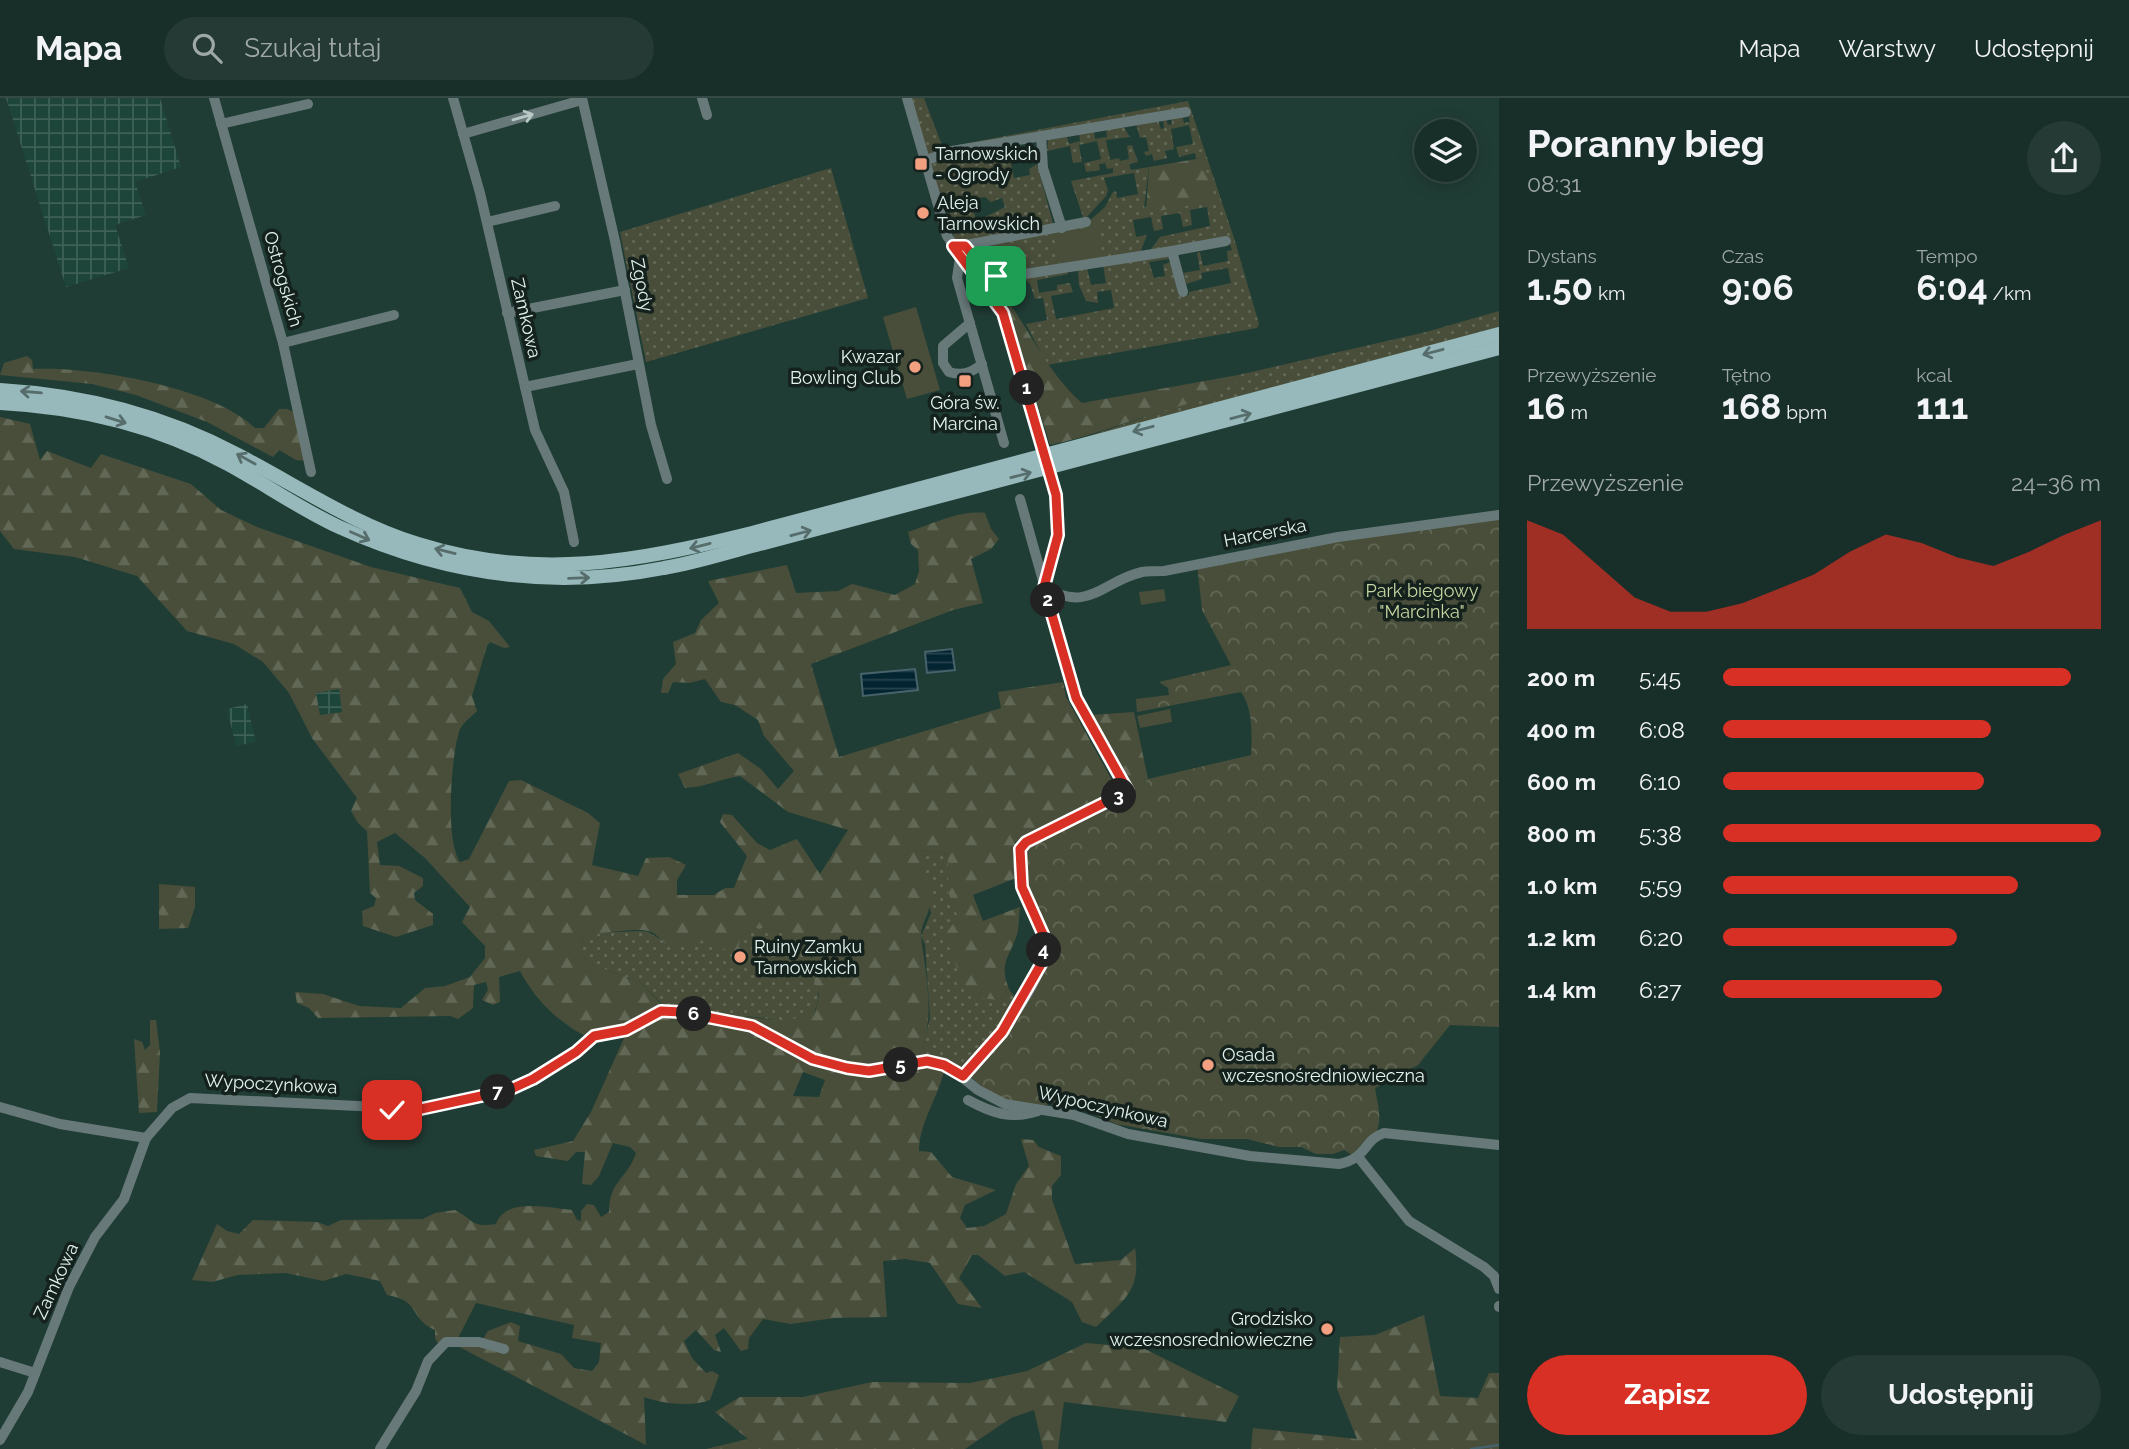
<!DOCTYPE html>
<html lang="pl">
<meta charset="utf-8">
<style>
:root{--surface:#182e28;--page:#253a34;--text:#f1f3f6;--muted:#9fa8a8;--line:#364a45;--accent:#d93025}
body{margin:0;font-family:Raleway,sans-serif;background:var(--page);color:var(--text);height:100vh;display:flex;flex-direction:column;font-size:26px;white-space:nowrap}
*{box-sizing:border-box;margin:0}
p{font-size:23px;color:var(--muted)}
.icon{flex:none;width:38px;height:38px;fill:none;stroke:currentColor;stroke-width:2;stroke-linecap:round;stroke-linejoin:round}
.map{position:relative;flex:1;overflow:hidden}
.side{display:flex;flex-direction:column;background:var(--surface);width:630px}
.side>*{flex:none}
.tools{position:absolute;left:1414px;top:21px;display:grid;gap:14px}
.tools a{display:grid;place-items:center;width:63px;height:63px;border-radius:50%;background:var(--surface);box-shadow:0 4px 18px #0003,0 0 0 2px var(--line);font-size:35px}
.pin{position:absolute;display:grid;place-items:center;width:60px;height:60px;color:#fff;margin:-30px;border-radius:14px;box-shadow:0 4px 10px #0006}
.km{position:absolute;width:35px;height:35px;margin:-18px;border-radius:50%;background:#222;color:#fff;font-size:19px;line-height:35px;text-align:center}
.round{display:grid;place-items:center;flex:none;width:74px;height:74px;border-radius:37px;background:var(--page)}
.summary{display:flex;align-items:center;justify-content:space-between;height:119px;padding:0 28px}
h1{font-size:38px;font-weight:700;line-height:52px}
.stats{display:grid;grid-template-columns:repeat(3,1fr);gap:10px;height:119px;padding:7px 28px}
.stats div{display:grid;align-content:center}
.stats b{font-size:35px;font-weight:700}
.stats small{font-size:19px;font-weight:400}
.stats p{font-size:19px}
.chart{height:196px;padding:14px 28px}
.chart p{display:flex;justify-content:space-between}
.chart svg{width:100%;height:126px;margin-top:7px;fill:var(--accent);opacity:.7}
.cta{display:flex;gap:14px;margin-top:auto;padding:14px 28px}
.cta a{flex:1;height:80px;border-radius:42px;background:var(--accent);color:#fff;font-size:28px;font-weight:700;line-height:80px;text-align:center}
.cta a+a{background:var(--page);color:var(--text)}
ul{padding:0 28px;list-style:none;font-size:23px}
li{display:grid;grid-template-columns:112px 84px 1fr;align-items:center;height:52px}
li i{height:18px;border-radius:9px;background:var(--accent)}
header{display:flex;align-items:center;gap:42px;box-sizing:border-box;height:98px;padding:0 35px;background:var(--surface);border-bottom:2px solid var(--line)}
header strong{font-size:33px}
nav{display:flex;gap:38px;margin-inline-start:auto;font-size:24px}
.search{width:490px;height:63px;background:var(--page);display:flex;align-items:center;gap:18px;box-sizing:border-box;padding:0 24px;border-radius:38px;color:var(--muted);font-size:26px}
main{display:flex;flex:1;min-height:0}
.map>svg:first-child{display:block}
.industrial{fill:url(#industrial-grid)}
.grass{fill:url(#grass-dots)}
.forest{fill:url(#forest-firs);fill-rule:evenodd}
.park{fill:url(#park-crowns)}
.pitch{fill:#484e39}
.water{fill:url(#water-rules);stroke:#46626a;stroke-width:2}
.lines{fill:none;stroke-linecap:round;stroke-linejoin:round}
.stream{stroke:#46626a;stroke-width:2.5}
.minor{stroke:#687979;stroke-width:10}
.major{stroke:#97b9bb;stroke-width:14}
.minor-bridge{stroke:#687979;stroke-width:10}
.oneway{stroke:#b7c8c5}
.oneway2{stroke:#566d6c}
.route-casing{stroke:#fff;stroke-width:14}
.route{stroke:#d93025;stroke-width:9}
.poi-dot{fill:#f2a080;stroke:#14211d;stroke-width:2.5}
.labels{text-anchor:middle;stroke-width:7;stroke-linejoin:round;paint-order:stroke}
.poi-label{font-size:18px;fill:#e2f3ee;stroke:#14211d;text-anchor:start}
.street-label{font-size:18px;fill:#e2f3ee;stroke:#14211d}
.park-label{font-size:18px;fill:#c6d6a0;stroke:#14211d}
</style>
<header>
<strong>Mapa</strong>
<div class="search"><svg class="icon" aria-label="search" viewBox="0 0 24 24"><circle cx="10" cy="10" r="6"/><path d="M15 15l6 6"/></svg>Szukaj tutaj</div>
<nav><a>Mapa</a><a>Warstwy</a><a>Udostępnij</a></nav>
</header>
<main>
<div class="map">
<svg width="1499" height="1351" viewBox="0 0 1499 1351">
<defs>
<pattern id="industrial-grid" width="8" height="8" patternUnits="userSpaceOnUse" patternTransform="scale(1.75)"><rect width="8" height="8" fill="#1d453a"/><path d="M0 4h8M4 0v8" fill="none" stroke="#3e6057"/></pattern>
<pattern id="grass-dots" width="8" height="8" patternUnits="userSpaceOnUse" patternTransform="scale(1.75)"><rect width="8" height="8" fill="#484e39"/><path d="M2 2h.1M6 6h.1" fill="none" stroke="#626856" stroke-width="1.8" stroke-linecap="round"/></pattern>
<pattern id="forest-firs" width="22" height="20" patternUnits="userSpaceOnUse" patternTransform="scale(1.75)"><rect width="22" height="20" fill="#484e39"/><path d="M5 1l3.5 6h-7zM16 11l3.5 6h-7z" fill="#626856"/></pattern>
<pattern id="park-crowns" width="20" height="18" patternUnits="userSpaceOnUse" patternTransform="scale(1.75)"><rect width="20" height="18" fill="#484e39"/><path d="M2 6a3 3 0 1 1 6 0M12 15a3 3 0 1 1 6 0" fill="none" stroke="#626856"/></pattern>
<pattern id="water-rules" width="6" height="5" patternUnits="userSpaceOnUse" patternTransform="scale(1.75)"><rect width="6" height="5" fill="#032431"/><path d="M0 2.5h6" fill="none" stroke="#27444f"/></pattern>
</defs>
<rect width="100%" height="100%" fill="#203d35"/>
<g class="industrial">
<path d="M6,0H160L181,69L135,84L146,117L115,127L129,170L66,189Z"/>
<path d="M339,591L343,614L320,617L316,595Z"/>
<path d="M247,606L256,644L236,648L227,611Z"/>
</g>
<g class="grass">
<path d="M911,0H924L943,50L1188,3L1234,140L1259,226L1257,230L1047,267L1026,226L1047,222L1043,200L1035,201L1030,186L1024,180L1067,173L1068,176L1037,182L1039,195L1057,192V187L1070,185L1073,194L1051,198L1056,221L1114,210L1111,192L1097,194L1098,205L1086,203L1079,187L1078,172L1087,170L1091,187L1106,185L1103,167L1168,157L1169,161L1149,164L1154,180L1165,178L1163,167L1170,164L1181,198L1189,197V194L1231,185L1228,170L1201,175L1202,181L1186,186L1183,175L1200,172L1197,155L1200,154L1203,168L1228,163L1227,153L1232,152L1228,141L1149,154L1160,139L1210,128L1207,109L1190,112L1192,127L1183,129L1180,115L1161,118L1163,131L1154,133L1151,119L1133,122L1136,139L1147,137L1140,155L1010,176L990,173L973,149L1086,126L1105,109L1113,94L1116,93L1117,100L1138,96L1134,75L1104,80L1108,92L1106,98L1084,122L1071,83L1113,75V70L1107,71L1105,65L1099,66L1100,72L1086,74L1084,65L1101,61L1097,43L1079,47L1082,64L1073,65L1070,48L1047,53L1048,42L1067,39L1069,46L1080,43L1079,36L1094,34L1095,41L1107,39L1106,31L1123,28L1130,39L1106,42L1110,62L1119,60L1120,63L1129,61L1127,48L1132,47L1138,64L1129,66L1131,72L1149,69L1144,110L1202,60L1196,61L1195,55L1179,59L1176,49L1193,46L1189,27L1171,31L1174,51L1165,53L1167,60L1154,63L1152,56L1146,58L1144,54L1149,53L1146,39L1140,40L1136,26L1158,22L1161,31L1164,30L1163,21H1166L1168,27L1172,26L1171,20L1182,18L1184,25L1190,24L1187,12L928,57Z"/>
<path d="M998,51L1000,59L1010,61L1014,80L1030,77L1029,71L1037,66L1054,129L957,145L944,117L971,107L977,123L1005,109L1002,100L991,104L985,99L957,102L958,107L943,111L930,66L945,57Z"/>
<path d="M831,70L868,200L646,264L620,134Z"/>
<path d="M1499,213V229L1080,341L1180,307L1238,283V277L1426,234Z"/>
<path d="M924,752L948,756V794L1001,902L1010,893L1020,904L963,978L931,963L923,951L930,919L925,847L921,838L931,815L919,769Z"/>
<path d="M756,830C773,829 794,835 805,848C815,859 826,909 810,918C786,932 757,912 731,921L666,910L640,884L593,867L580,855L582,842L590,835L641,833C651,833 653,838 661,841C678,848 695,841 711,845C722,848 725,854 737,852L742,838Z"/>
</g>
<g class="forest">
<path d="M1202,60L1216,103L1146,115L1149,69Z"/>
<path d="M985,175C1024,215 1040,268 1082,305L1238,277V283C1213,301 1177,308 1148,318C1115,328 1083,340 1050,347L1012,224L1003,206L980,177Z"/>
<path d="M27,258L32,262L33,271C91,268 213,289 255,330H264L279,311H287L298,316L308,363L296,362L279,352L273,359L207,324L136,297L92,286L0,277L4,265Z"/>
<path d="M0,319L30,326L40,362L47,353L91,370L101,356L191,386L221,412L257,429L371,469L460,490L472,514L489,523L510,549L504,550L490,544L487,548L472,598L477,613C471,619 461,626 459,634C451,660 445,742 460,764L469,761L509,683L521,682L588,715L600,725L592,767L638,778L646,760L669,759L686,767L677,782V797H714L725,790H734L747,758L720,724L723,716L732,717L757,745L770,752L797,741L820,776L848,732L788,714L740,678C721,681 705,689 685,690L678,676L738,655L761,671L778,691L794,673L764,638L758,622L735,607L721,604L705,581L689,585L673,584L668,595H661L663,581L676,566L673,544L695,535L701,522L719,505L708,483L787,467L796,495L838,493L852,486L895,497L915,486L919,473L918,452L911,446L908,434C933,426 959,412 985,415L991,431L999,441L991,451L971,461L983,505L953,512L811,566L839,659L1001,610L998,594L1063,584L1066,599L1119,695L1015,744L1013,759L1016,780L973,797L983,823L1020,809C1019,817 1019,825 1018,833C1011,859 997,864 1010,893L1001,902L977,900L962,884L945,837L958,819L948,794V756L924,752C917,779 930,775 931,797C932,813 920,826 921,839C926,877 934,912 923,951L931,963L945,968C940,997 919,1024 919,1053L931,1054L952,1079L996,1092L965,1107L960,1120L967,1130L984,1128L1006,1116L1016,1086L1029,1068L1021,1041L1033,1042L1039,1049L1061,1058V1077L1052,1088V1102L1075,1166L1121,1162L1135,1150C1141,1193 1126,1200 1096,1229L1082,1224L1072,1204L1024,1174L1005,1178L978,1157H972L959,1180L982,1210L958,1206L930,1165L905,1161L883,1163L887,1219L834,1220L791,1226L763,1221L749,1240L748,1251L741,1253L724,1230L715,1237L721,1254L714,1252L696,1232L684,1243L692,1260L706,1275L712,1273L719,1277L710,1302C693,1309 662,1306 644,1299L646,1347L450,1244L440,1249L435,1240V1232C408,1220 422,1203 387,1197L380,1183L346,1176L323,1183L286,1175L238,1177L212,1184L192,1182L217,1126L227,1133L239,1136L253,1122L317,1124L328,1128L341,1122L423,1121L435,1115L455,1112C474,1122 471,1130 496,1126C506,1099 548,1110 572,1112L577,1122L581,1123V1113L587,1106L594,1107L601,1119L609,1114C609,1083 628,1080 636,1055L630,1049L613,1045L599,1078L591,1087L582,1086L585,1054H576L568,1063L536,1058L534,1052L573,1043L591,1014L628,931L589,940C560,926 535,902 520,873L499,879L500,904L493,907L482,902L488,892L486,884L474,887L473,910L458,921L450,918L318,920L309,910L297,905L295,894L323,896L359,908L401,910L425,890L445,888L470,879L485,860V848L462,824L470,809L425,760L395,735L377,744L380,767L399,768L423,780V788L414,795L415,802L433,816V827L396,839L363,828L362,813L374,808L376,800L370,795L367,733L358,725L351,713L357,700L312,640L289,595L263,564L234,546L187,533L137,478L75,459L14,451L0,433ZM339,591L342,614L320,617L316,595ZM757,830C779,829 798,839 812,857V876L819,896L816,912L811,917L783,923L741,918L731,921L665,910L640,884L593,867L580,855L582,842C588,835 638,830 648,833C655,834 661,842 666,846L710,845L732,854L737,852L742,838ZM803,974L825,982L819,999L793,998ZM476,1205L574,1227L572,1240L601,1245L599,1264L592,1273L574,1270L561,1256L518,1243L520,1228L511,1224L488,1233L480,1246L457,1242Z"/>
<path d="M1134,614L1148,681L1135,694L1090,617Z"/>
<path d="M159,786L195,789V809L188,830L159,831Z"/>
<path d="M150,922H156L160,954L157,1014L139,1015L134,941L142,944L145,952L150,947Z"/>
<path d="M1424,1217L1440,1298L1478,1300L1489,1275H1499V1351H1251L1253,1330L1357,1341L1337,1291L1340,1239L1375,1237Z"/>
<path d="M1086,1245L1143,1250L1239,1298L1226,1324L1064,1304L1058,1351H1043L1034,1312L1011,1320L965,1351H706L748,1341L715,1314L740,1299H803L872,1284L970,1285L1027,1273Z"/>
</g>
<path class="park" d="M1499,417V929L1450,927L1418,967L1375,990C1382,1028 1384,1031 1354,1058L1344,1052L1333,1056H1316L1301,1049H1279L1247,1041H1201L1116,1026L1064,1003L1036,1009L1018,1006L990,996L969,978L1026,897L1047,841L1022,772L1025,752L1135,694L1148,681L1251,657C1252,638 1253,610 1241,594L1137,614L1136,601L1169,597L1168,590L1159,584L1231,567L1202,512L1197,466Z"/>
<g class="pitch">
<path d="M1097,128L1103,159L1060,167L1054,136Z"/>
<path d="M916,209L940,292L907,301L883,219Z"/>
<path d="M1164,491L1166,503L1141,507L1139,494Z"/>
<path d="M1170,611L1172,624L1140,630L1137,618Z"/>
</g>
<g class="water">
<path d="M952,551L955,572L927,575L925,554Z"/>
<path d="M915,571L918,592L863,598L861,576Z"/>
</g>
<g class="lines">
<path class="stream" d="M1471,1351L1499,1347"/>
<g class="minor">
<path d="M214,0L283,245L311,374"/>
<path d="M453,0L480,95L535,332L564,394L574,444"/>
<path d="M582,0L615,143L651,327L667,381"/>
<path d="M702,0L707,17"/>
<path d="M907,0L947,138L1003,215L1035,319"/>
<path d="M221,26L308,6"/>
<path d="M463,36L582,2"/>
<path d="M1041,38L1043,70L1062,130"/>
<path d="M924,63L952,53L1186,14"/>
<path d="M487,124L555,108"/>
<path d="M961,148L1086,124"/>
<path d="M965,148L990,176L1006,179L1172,153L1183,194"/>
<path d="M1172,153L1226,143"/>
<path d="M960,160L957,180L1004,345"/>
<path d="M507,215L625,192"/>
<path d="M970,225L943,248V265L949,274C963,278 971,275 982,266"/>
<path d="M283,245L394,217"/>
<path d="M525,289L638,266"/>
<path d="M1044,489C1090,516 1102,483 1142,474C1149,473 1157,473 1164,473L1338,439L1499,417"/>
<path d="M1044,489L1058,437L1056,397"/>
<path d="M963,978C989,949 1056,877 1043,835C1034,807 1009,780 1022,748L1128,693L1076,600L1020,401"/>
<path d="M968,1002C992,1015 1011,1022 1038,1013"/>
<path d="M0,1009L60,1026L146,1040L172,1010L190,1000L421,1011L509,992L533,981L577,954L594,938L626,932L649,918L670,913L752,928L813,961L847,970L869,973L918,963L935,964L953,972L978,992L1005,1006L1074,1017L1128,1036L1250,1058L1339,1066C1368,1060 1363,1042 1384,1035L1499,1047"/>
<path d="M1359,1060L1409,1123L1484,1169L1494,1178L1499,1191"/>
<path d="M1499,1209V1208"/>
<path d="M0,1264L35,1275"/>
<path d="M0,1342L28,1294L69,1189L95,1139L124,1101L146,1040"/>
<path d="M380,1351L416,1293L428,1263L446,1244H479L504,1251"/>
</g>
<g class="major">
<path d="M0,292C85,297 163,317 238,357C298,388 353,426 418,446C536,483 635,464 752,435L1499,236"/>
<path d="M0,305C79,309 158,328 228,366C265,386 300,411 339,429C442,476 552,492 664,470C695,465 725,455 756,447L1499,250"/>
</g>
<path class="minor-bridge" d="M1035,319L1056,397"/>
</g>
<defs><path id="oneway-shaft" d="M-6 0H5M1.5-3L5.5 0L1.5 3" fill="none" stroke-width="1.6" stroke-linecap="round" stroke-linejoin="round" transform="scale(1.75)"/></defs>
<use class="oneway" href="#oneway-shaft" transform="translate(523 19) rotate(-16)"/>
<g class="oneway2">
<use href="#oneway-shaft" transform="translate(1433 254) rotate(165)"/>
<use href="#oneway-shaft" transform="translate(31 294) rotate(-175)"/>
<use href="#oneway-shaft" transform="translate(1241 318) rotate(-15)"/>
<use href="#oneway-shaft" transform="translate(116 322) rotate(17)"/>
<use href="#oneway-shaft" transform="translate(1143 331) rotate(165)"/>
<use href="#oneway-shaft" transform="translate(246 361) rotate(-151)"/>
<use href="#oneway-shaft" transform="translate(1021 377) rotate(-15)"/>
<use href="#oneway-shaft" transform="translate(801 435) rotate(-15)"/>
<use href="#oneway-shaft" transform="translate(360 438) rotate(24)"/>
<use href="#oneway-shaft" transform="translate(700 448) rotate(166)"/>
<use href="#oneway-shaft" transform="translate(445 453) rotate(-166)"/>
<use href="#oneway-shaft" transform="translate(579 480) rotate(-2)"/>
</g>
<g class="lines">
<g class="route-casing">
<path id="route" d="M392,1012L421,1011L509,992L533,981L576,954L594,938L626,932L661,913L681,914L752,928L813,961L847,970L869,973L927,963L944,967L963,978L1002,934L1044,861L1043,836L1022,789L1020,751L1026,744L1128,693L1076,600L1044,489L1058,437L1056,397L1003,215L953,148H965L984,172L996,178"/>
</g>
<use href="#route" class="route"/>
</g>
<g class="poi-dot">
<rect x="914" y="59" width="14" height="14" rx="3.5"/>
<circle cx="923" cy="115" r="7"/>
<circle cx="915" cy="269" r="7"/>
<rect x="958" y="276" width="14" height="14" rx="3.5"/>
<circle cx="740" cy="859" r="7"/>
<circle cx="1208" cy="967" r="7"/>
<circle cx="1327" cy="1231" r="7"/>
</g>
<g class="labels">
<g class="poi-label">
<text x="935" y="62">Tarnowskich<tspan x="935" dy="21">- Ogrody</tspan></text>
<text x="937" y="111">Aleja<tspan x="937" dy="21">Tarnowskich</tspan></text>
<text x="901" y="265" text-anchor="end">Kwazar<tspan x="901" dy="21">Bowling Club</tspan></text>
<text x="965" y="311" text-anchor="middle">Góra św.<tspan x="965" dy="21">Marcina</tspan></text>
<text x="754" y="855">Ruiny Zamku<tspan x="754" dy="21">Tarnowskich</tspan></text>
<text x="1222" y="963">Osada<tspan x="1222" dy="21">wczesnośredniowieczna</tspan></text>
<text x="1313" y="1227" text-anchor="end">Grodzisko<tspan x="1313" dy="21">wczesnosredniowieczne</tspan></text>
</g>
<g class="street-label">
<text transform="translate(283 181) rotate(74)" y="6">Ostrogskich</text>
<text transform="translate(642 187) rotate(79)" y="6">Zgody</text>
<text transform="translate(526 220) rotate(77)" y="6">Zamkowa</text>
<text transform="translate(1265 435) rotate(-11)" y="6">Harcerska</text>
<text transform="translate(271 986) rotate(3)" y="6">Wypoczynkowa</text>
<text transform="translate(1103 1009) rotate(13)" y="6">Wypoczynkowa</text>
<text transform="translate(56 1183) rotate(-65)" y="6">Zamkowa</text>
</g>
<g class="park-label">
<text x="1422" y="499">Park biegowy<tspan x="1422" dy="21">"Marcinka"</tspan></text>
</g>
</g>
</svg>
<div class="tools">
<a><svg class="icon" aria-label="layers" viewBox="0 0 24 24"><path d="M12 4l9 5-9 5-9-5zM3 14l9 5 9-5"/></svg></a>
</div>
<div class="pin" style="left:996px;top:178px;background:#1e9e55"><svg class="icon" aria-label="arrive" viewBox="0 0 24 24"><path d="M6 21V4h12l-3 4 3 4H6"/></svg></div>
<div class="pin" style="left:392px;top:1012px;background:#d93025"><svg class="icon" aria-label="check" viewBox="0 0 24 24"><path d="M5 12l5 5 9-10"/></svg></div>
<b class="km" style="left:1027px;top:290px">1</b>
<b class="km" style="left:1048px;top:502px">2</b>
<b class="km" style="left:1119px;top:698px">3</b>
<b class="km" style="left:1044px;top:852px">4</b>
<b class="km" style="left:901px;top:967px">5</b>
<b class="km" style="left:694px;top:916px">6</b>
<b class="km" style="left:498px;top:994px">7</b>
</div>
<section class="side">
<div class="summary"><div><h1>Poranny bieg</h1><p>08:31</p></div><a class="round"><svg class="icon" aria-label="share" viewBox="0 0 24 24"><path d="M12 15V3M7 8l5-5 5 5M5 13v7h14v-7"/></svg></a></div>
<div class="stats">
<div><p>Dystans</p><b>1.50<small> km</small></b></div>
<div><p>Czas</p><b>9:06</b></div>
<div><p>Tempo</p><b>6:04<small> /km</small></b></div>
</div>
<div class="stats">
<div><p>Przewyższenie</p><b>16<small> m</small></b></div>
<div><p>Tętno</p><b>168<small> bpm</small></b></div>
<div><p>kcal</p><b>111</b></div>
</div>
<div class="chart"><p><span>Przewyższenie</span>24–36 m</p>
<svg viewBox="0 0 160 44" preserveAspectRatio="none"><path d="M0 44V6L10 11L20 22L30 33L40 38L50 38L60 35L70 30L80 25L90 17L100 11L110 14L120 19L130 22L140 17L150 11L160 6V44z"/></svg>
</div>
<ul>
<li><b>200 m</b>5:45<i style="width:92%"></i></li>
<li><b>400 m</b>6:08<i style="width:71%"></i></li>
<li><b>600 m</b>6:10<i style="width:69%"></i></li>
<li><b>800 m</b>5:38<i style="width:100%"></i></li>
<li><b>1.0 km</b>5:59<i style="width:78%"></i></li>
<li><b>1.2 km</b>6:20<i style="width:62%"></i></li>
<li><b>1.4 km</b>6:27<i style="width:58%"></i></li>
</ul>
<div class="cta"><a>Zapisz</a><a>Udostępnij</a></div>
</section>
</main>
